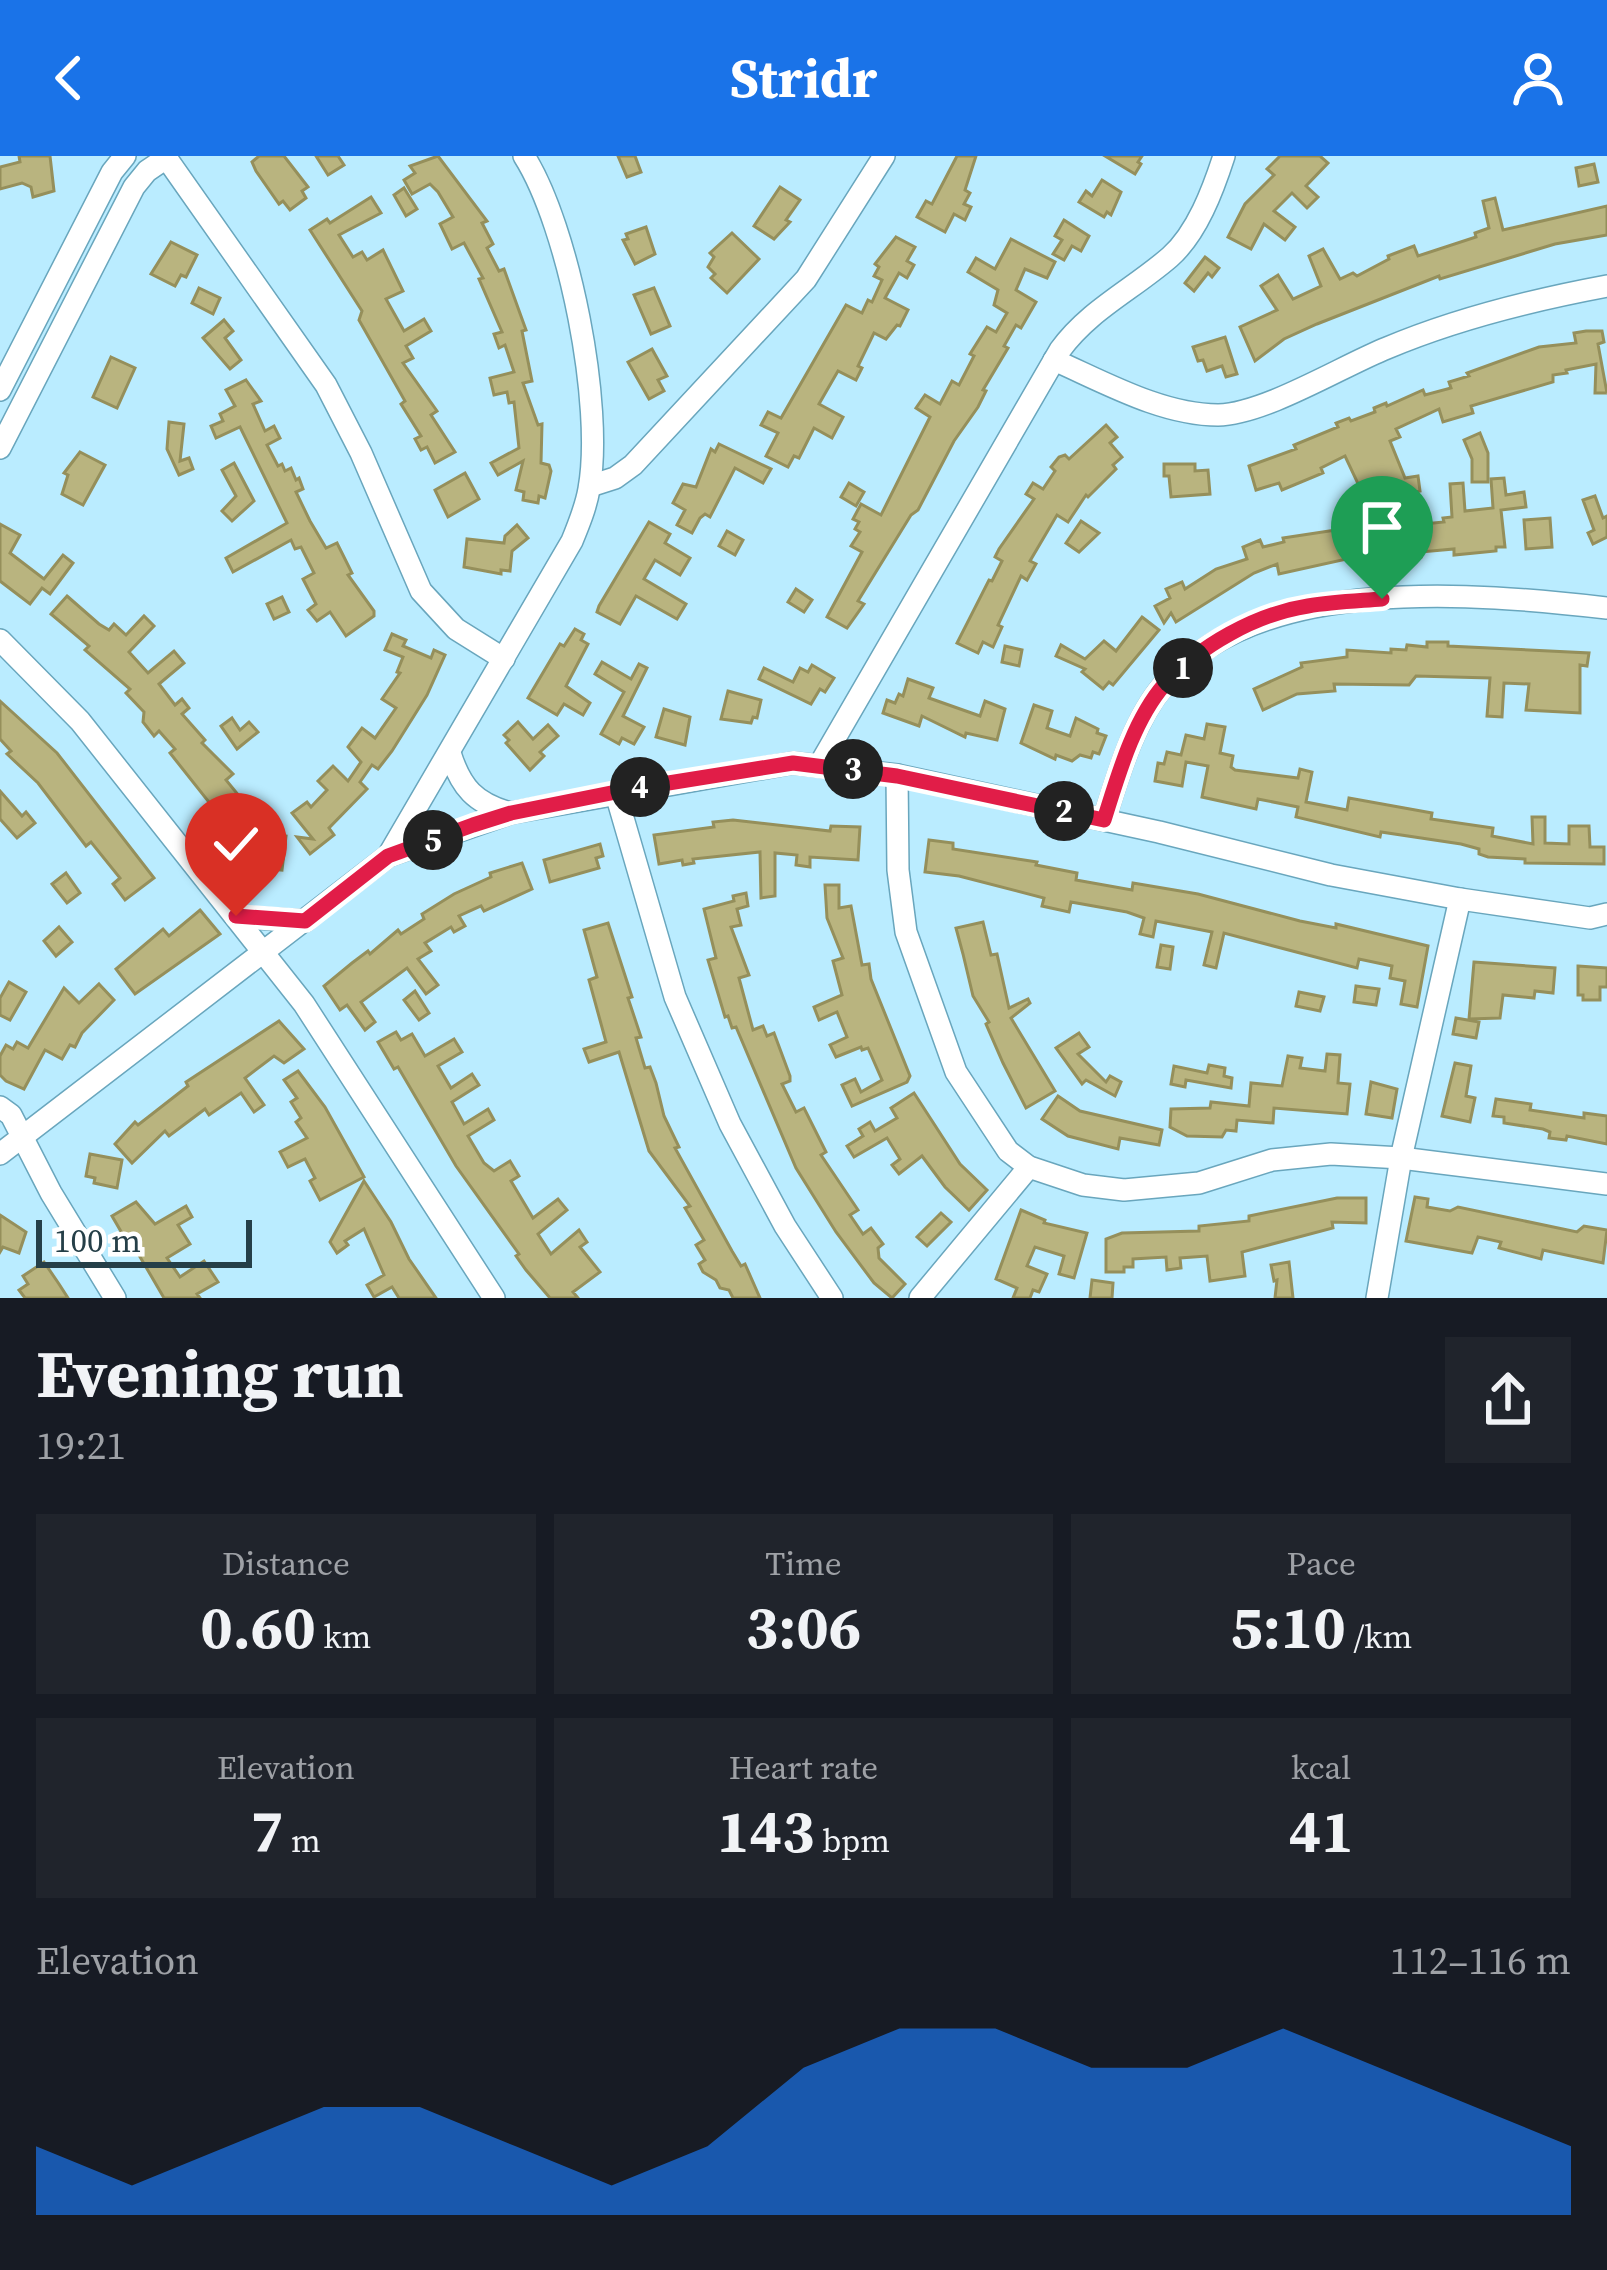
<!DOCTYPE html>
<meta charset="utf-8">
<style>
:root{--surface:#171b24;--page:#20242c;--text:#f1f3f6;--muted:#9ea1a6;--accent:#1a73e8}
body{margin:0;font-family:"Source Serif 4",serif;background:var(--page);color:var(--text);height:100vh;display:flex;flex-direction:column;font-size:45px;white-space:nowrap}
*{box-sizing:border-box;margin:0}
p{font-size:39px;color:var(--muted)}
.icon{flex:none;width:66px;height:66px;fill:none;stroke:currentColor;stroke-width:2;stroke-linecap:round;stroke-linejoin:round}
.map{position:relative;height:1142px;overflow:hidden}
.drawer{display:flex;flex-direction:column;background:var(--surface);flex:1}
.drawer>*{flex:none}
.scale{position:absolute;left:36px;bottom:30px;width:216px;box-sizing:border-box;padding-left:12px;border:6px solid #253f48;border-top:0;font-size:33px;line-height:42px;white-space:nowrap;color:#253f48;-webkit-text-stroke:9px #fff;paint-order:stroke}
.pin{position:absolute;display:grid;place-items:center;width:102px;height:102px;color:#fff;margin:-123px -51px;border-radius:50% 50% 50% 0;rotate:-45deg;box-shadow:0 0 12px #0007}
.pin .icon{rotate:45deg}
.km{position:absolute;width:60px;height:60px;margin:-30px;border-radius:50%;background:#222;color:#fff;font-size:33px;line-height:60px;text-align:center}
.round{display:grid;place-items:center;flex:none;width:126px;height:126px;border-radius:0px;background:var(--page)}
.summary{display:flex;align-items:center;justify-content:space-between;height:204px;padding:0 36px}
h1{font-size:66px;font-weight:700;line-height:90px}
.metrics{display:grid;grid-template-columns:repeat(3,1fr);gap:18px;height:204px;padding:12px 36px}
.metrics div{display:grid;align-content:center;border-radius:0px;background:var(--page);text-align:center}
.metrics b{font-size:60px;font-weight:700}
.metrics small{font-size:33px;font-weight:400}
.metrics p{font-size:33px}
.chart{height:336px;padding:24px 36px}
.chart p{display:flex;justify-content:space-between}
.chart svg{width:100%;height:216px;margin-top:12px;fill:var(--accent);opacity:.7}
header{display:flex;justify-content:space-between;align-items:center;height:156px;padding:0 36px;background:var(--accent);color:#fff;font-size:54px;font-weight:700}
.map>svg:first-child{display:block}
.building{fill:#b9b47f;stroke:#958f5b;stroke-width:3}
.lines{fill:none;stroke-linecap:round;stroke-linejoin:round}
.minor-casing{stroke:#69a6bd;stroke-width:24}
.minor{stroke:#fff;stroke-width:21}
.route-casing{stroke:#fff;stroke-width:24}
.route{stroke:#e11d48;stroke-width:15}
</style>
<header><svg class="icon" aria-label="back" viewBox="0 0 24 24"><path d="M15 5l-7 7 7 7"/></svg>Stridr<svg class="icon" aria-label="person" viewBox="0 0 24 24"><circle cx="12" cy="8" r="4"/><path d="M4 21q1-7 8-7t8 7"/></svg></header>
<div class="map">
<svg width="1607" height="1142" viewBox="0 0 1607 1142">
<rect width="100%" height="100%" fill="#baecff"/>
<g class="building">
<path d="M19,0H50L54,35L33,41L31,31L22,27L0,33V11L20,6Z"/>
<path d="M259,0H284L308,31L302,35L306,42L290,54L283,45L279,48L256,15L252,6Z"/>
<path d="M316,0H338L344,9L328,19Z"/>
<path d="M438,0L487,65L482,67L493,88L487,92L499,115L504,113L526,174L522,175L532,225L523,227L538,269L542,268L541,307L549,309L551,315L545,342L539,340L538,347L523,344L524,336L516,334L523,305L498,319L491,307L519,292L514,246L509,247L507,236L494,239L490,222L514,216L505,189L499,192L494,178L502,176L479,123L483,122L464,87L452,93L440,68L453,61L438,36L430,28L412,38L404,24L415,17L410,10Z"/>
<path d="M618,0H635L641,16L627,21Z"/>
<path d="M957,0H976L965,34L970,37L964,48L971,51L965,64L954,58L945,76L917,61L926,45L932,48Z"/>
<path d="M1105,0H1142L1138,6L1141,8L1135,18Z"/>
<path d="M1280,0H1320L1328,7L1306,30L1318,41L1307,52L1292,37L1274,55L1295,71L1285,84L1264,68L1251,93L1228,81L1245,48L1274,19L1267,13Z"/>
<path d="M1594,8L1598,26L1579,30L1576,12Z"/>
<path d="M1102,24L1121,36L1111,59L1107,56L1104,61L1079,46L1086,35L1092,40Z"/>
<path d="M780,31L800,44L786,64L790,66L774,83L754,70Z"/>
<path d="M404,32L417,53L406,60L394,39Z"/>
<path d="M371,41L381,57L339,79L353,101L362,96L367,104L383,94L403,135L386,143L404,175L424,163L431,175L406,190L413,202L403,207L437,255L431,259L455,296L435,307L427,291L421,294L415,283L421,280L401,248L405,245L359,164L362,155L310,74L327,63L330,67Z"/>
<path d="M1495,42L1503,74L1607,50V79L1555,88L1440,123L1439,120L1317,168L1284,183L1255,205L1240,171L1277,154L1261,130L1278,119L1293,143L1321,130L1309,100L1323,93L1340,123L1353,117L1357,120L1389,103L1388,100L1414,90L1418,100L1476,81L1475,77L1489,72L1483,45Z"/>
<path d="M1064,64L1089,80L1081,95L1072,90L1064,104L1053,98L1062,84L1055,80Z"/>
<path d="M646,71L655,98L635,108L623,84L628,83L626,78Z"/>
<path d="M732,77L759,103L727,137L711,122L715,118L708,111L714,101L710,97Z"/>
<path d="M896,81L915,91L907,105L914,109L907,122L899,117L885,142L908,154L900,170L897,169L886,183L874,177L858,210L862,212L856,224L838,215L819,248L843,261L832,282L814,272L799,302L794,300L788,311L766,300L778,277L761,269L768,256L781,262L846,149L862,157L868,144L872,146L882,124L874,120L879,111L875,108Z"/>
<path d="M1011,83L1055,106L1047,122L1025,113L1016,134L1036,146L1021,172L1016,169L1004,190L1008,192L983,234L986,235L978,251L954,285L918,354L911,359L858,445L864,448L847,472L827,461L862,396L851,390L860,376L855,373L859,366L853,363L861,348L881,359L930,261L916,252L925,239L940,248L952,225L959,229L974,200L970,198L987,171L996,176L1007,157L994,149L998,134L968,116L976,102L995,113Z"/>
<path d="M171,86L197,99L186,121L181,119L175,130L151,118Z"/>
<path d="M1205,101L1219,112L1212,121L1208,117L1194,135L1185,127Z"/>
<path d="M199,132L220,142L213,158L192,147Z"/>
<path d="M654,132L670,170L651,178L634,139Z"/>
<path d="M224,164L233,175L225,182L241,204L230,213L203,182Z"/>
<path d="M1586,175H1602L1604,186L1598,188L1607,237H1595L1596,208L1566,214L1567,217L1553,219V226L1471,250L1473,257L1443,266L1439,253L1396,273L1400,281L1390,285L1405,322L1418,320L1420,335L1410,337L1413,369L1444,366L1443,362L1452,361L1450,328L1463,327L1465,355L1493,352L1491,323L1504,322L1506,339L1524,336L1526,351L1501,354L1505,391H1496V395L1454,399V393L1420,396L1421,401L1409,402L1408,397H1397L1396,392L1279,418L1277,408L1254,417L1176,466L1171,457L1164,467L1155,450L1170,442L1166,433L1182,426L1185,433L1216,413L1247,403L1243,391L1260,384L1263,391L1284,386L1283,382L1382,367L1374,327L1360,332L1345,300L1321,312L1323,317L1282,334L1279,327L1256,334L1249,310L1296,293L1294,289L1338,271L1336,267L1349,262L1351,265L1375,256L1374,252L1386,247L1387,250L1423,234L1425,239L1451,232L1449,226L1469,220L1467,217L1539,191L1576,187L1574,177Z"/>
<path d="M1225,181L1237,218L1226,221L1222,210L1207,215L1203,204L1198,205L1193,191Z"/>
<path d="M652,193L667,220L658,224L664,235L649,243L628,206Z"/>
<path d="M111,201L135,212L117,252L93,241Z"/>
<path d="M246,224L261,245L253,248L265,275L274,270L280,282L267,289L278,310L282,308L285,315L291,312L296,324L299,322L303,333L296,336L310,365L326,392L337,387L352,417L348,419L374,455V460L346,480L330,456L317,465L308,454L316,448L303,423L314,417L301,391L295,393L291,384L233,416L226,402L287,367L240,271L216,282L211,270L223,265L220,258L235,250L226,234Z"/>
<path d="M169,266L184,268L180,305L189,302L193,313L179,319L167,293Z"/>
<path d="M1106,269L1117,281L1110,287L1122,301L1113,309L1116,313L1088,341L1086,339L1068,366L1057,359L1030,405L1036,408L1027,424L1021,420L998,469L1002,471L993,491L983,486L978,497L957,487L989,424L992,425L1002,405L995,401L999,393L1034,343L1026,338L1033,327L1043,333L1055,315L1051,311L1059,301L1065,299L1069,303Z"/>
<path d="M1480,277L1488,297V326H1472V303L1464,284Z"/>
<path d="M719,288L771,313L763,327L735,312L710,361L705,358L700,362L692,377L677,369L685,354L673,347L683,328L696,331L711,293L715,296Z"/>
<path d="M80,296L105,309L83,349L62,338L68,319L64,317Z"/>
<path d="M234,307L254,345L232,365L222,355L236,340L222,314Z"/>
<path d="M1164,308H1195V315L1208,314L1210,338L1171,341L1169,320H1164Z"/>
<path d="M465,317L479,343L448,361L435,334Z"/>
<path d="M849,327L864,336L856,350L841,341Z"/>
<path d="M1595,340L1603,362L1607,360V381L1593,388L1588,377L1594,374L1583,344Z"/>
<path d="M1550,362L1552,391L1526,393L1524,364Z"/>
<path d="M1081,365L1099,377L1079,396L1066,387Z"/>
<path d="M649,366L670,378L665,387L690,402L680,419L655,404L644,423L686,448L677,463L636,440L620,468L597,456L599,450Z"/>
<path d="M0,368L20,379L10,397L44,423L63,399L73,407L50,438L42,432L30,448L0,425Z"/>
<path d="M517,369L528,382L512,395L510,415L501,414V418L464,411L467,383L504,387L505,380Z"/>
<path d="M727,375L743,384L735,399L719,390Z"/>
<path d="M796,433L812,444L804,456L788,446Z"/>
<path d="M67,440L99,468L109,474L114,468L126,479L144,460L154,470L129,496L148,517L174,495L184,507L159,528L175,549L182,543L189,552L182,558L205,584L202,587L233,618L226,624L253,657L231,674L170,597L175,593L159,575L154,580L143,566L144,556L126,537L130,533L85,494L89,490L51,458Z"/>
<path d="M282,441L289,456L274,463L267,448Z"/>
<path d="M1142,461L1159,474L1113,529L1109,526L1103,533L1082,516L1085,513L1056,500L1061,489L1085,503L1104,485L1116,495Z"/>
<path d="M575,473L584,478L581,484L588,488L566,530L590,547L583,559L564,548L557,559L528,542L560,488L564,490Z"/>
<path d="M392,478L406,484L403,490L431,502L434,494L445,499L427,539L392,595L378,613L372,609L360,626L367,633L329,672L334,679L310,698L297,681L313,683L292,657L307,646L311,651L327,634L318,625L333,610L348,625L361,606L348,591L362,572L375,582L396,552L382,543L400,517L397,516L403,501L385,494Z"/>
<path d="M1427,486H1448V490L1589,497L1587,510L1580,509V557L1526,554L1529,528L1504,527L1502,561L1487,560L1490,522L1416,520L1409,529L1334,528L1335,535L1297,538L1263,554L1254,533L1302,511L1301,507L1347,501V494L1391,497V493L1406,494L1407,489L1427,491Z"/>
<path d="M1005,490L1022,494L1019,510L1002,506Z"/>
<path d="M602,506L631,523L639,508L647,512L623,560L644,571L634,588L622,582L619,588L601,578L624,536L595,518Z"/>
<path d="M812,509L834,522L825,536L820,533L811,548L759,523L764,512L793,526L800,512L808,516Z"/>
<path d="M908,523L933,532L929,542L980,560L985,545L1005,553L997,584L966,577L965,581L922,560L919,570L883,557L887,544L895,547L899,538L903,540Z"/>
<path d="M728,535L761,544L757,562L753,561L751,567L721,563Z"/>
<path d="M0,545L57,597L154,722L125,744L113,728L120,722L91,686L86,690L38,627L7,598L11,595L0,583Z"/>
<path d="M1034,549L1052,555L1047,572L1070,580L1076,562L1098,573L1097,577L1106,580L1099,598L1093,596L1091,602L1080,599L1072,605L1056,599L1055,603L1021,587Z"/>
<path d="M664,553L690,561L685,589L656,581Z"/>
<path d="M232,562L240,574L249,566L258,576L237,593L221,570Z"/>
<path d="M518,566L533,583L548,569L558,580L540,596L544,600L530,614L506,587L509,584L504,579Z"/>
<path d="M1207,568L1225,571L1220,597L1233,600L1231,611L1235,614L1298,622L1300,613L1312,616L1306,646L1347,654L1349,642L1432,657L1431,663L1493,672L1492,680L1533,688L1532,661H1545V687L1569,688V670H1589L1590,691H1604V708L1525,707V703L1488,701L1479,698V693L1461,688L1381,676L1380,681L1296,661L1298,651L1258,643L1256,653L1202,641L1208,610L1186,606L1182,630L1155,625L1158,607L1164,608L1167,596L1181,599L1186,579L1204,583Z"/>
<path d="M0,635L22,660L26,656L35,667L17,682L0,663Z"/>
<path d="M733,664L830,675L831,670L860,671L858,704L810,701V711L796,709L797,699L775,697V740L761,742L760,696L693,703L694,707L683,709L682,704L659,708L654,679L714,671L713,666Z"/>
<path d="M258,677L286,680L282,714L250,711Z"/>
<path d="M929,684L953,687V693L1037,706L1036,709L1077,717L1076,724L1132,734L1133,727L1198,738L1300,765L1336,772V768L1428,790L1417,851L1401,848L1405,825L1390,822L1392,810L1359,803L1357,812L1224,777L1216,812L1204,809L1212,776L1156,765L1153,781L1140,778L1144,762L1127,756L1071,746L1069,756L1042,750L1044,742L959,720L925,716Z"/>
<path d="M600,688L603,700L596,702L599,712L550,726L544,704Z"/>
<path d="M522,707L532,733L484,755L481,750L459,760L465,770L454,776L451,771L425,787L431,795L418,803L438,829L426,838L407,812L361,846L375,866L365,874L347,849L340,854L324,830L352,807L368,795L370,798L398,774L401,778L424,763L422,758L454,738L491,721L490,717Z"/>
<path d="M66,717L80,737L67,747L52,728Z"/>
<path d="M825,729H839V752L851,750L862,809L869,808L871,823L910,920L907,926L852,950L842,929L855,923L861,936L882,924L868,892L862,894L861,891L836,901L830,889L847,881L837,856L819,864L814,851L842,839L833,805L843,802L827,762Z"/>
<path d="M746,737L748,750L737,753L741,769L731,771L749,819L739,822L753,874L763,870L767,880L774,877L790,920V925L782,928L796,956L804,952L826,996L821,999L858,1054L850,1059L863,1078L871,1072L883,1088L878,1092L879,1102L905,1128L892,1142L874,1127L836,1076L796,1012L736,871L732,872L728,860L725,861L708,804L716,802L704,753L734,745L733,740Z"/>
<path d="M200,754L220,778L135,838L116,813L163,773L169,780Z"/>
<path d="M983,766L991,799L997,798L1009,852L1028,843L1030,847L1011,862L1055,935L1026,952L1003,907L986,868L989,866L973,840L963,798L956,772Z"/>
<path d="M608,767L632,841L628,842L641,881L636,882L645,912L650,911L656,927L664,960L679,991L675,992L732,1095L741,1110L745,1108L760,1142H733L729,1134L720,1132L716,1124L703,1116L699,1108L705,1104L696,1089L704,1084L685,1052L690,1050L649,995L619,896L589,906L584,893L606,886L589,824L597,821L584,774Z"/>
<path d="M59,771L72,786L56,800L44,785Z"/>
<path d="M1161,789L1173,791L1170,813L1157,811Z"/>
<path d="M1474,806L1555,812L1553,837L1535,835L1534,842L1503,839L1500,862L1469,863Z"/>
<path d="M1578,810L1607,812V831H1600V844H1583V839H1578Z"/>
<path d="M9,826L26,836L10,864L0,859V842Z"/>
<path d="M99,828L114,844L82,877L75,891L70,889L62,903L45,894L24,933L6,925L0,919V900L6,889L13,893L17,886L28,892L64,832L79,847Z"/>
<path d="M1356,830L1379,833L1376,849L1354,846Z"/>
<path d="M415,835L429,857L419,864L404,844Z"/>
<path d="M1299,836L1324,841L1320,855L1296,850Z"/>
<path d="M1456,862L1479,866L1476,882L1453,878Z"/>
<path d="M279,865L304,893L284,907L274,900L245,922L264,949L254,956L241,937L209,959L205,953L169,980L165,975L132,1007L115,988L135,966L138,969L188,930L186,926Z"/>
<path d="M396,876L401,884L412,878L425,900L454,883L462,896L438,910L451,932L472,918L479,929L452,946L464,968L488,953L494,964L468,980L484,1007L494,1015L510,1005L519,1020L511,1025L533,1062L558,1043L567,1054L538,1078L551,1098L579,1074L587,1086L580,1091L600,1116L573,1136L578,1142H550L526,1114L516,1100L519,1098L456,1010L398,911L394,913L378,886Z"/>
<path d="M1079,877L1089,891L1078,898L1106,926L1110,920L1121,926L1115,940L1086,924L1082,928L1056,892Z"/>
<path d="M1327,898L1340,899L1338,927L1350,928L1347,958L1274,952L1273,967L1237,964L1236,975L1226,974L1222,981L1187,980L1170,971L1171,953L1210,952L1211,946L1249,950L1251,927L1282,930L1288,900L1302,902L1300,912L1325,915Z"/>
<path d="M1455,907L1471,910L1466,940L1475,942L1470,966L1442,960Z"/>
<path d="M1209,909L1225,912L1224,920L1232,922L1231,932L1186,924L1185,931L1171,928L1174,910L1207,917Z"/>
<path d="M298,915L325,951L364,1021L320,1044L310,1025L315,1022L305,1003L288,1011L280,996L307,982L296,966L301,962L291,946L297,942L284,924Z"/>
<path d="M1371,926L1397,933L1392,962L1366,958Z"/>
<path d="M914,937L960,1008L987,1034L969,1054L945,1031L922,1000L899,1018L892,1009L900,1003L887,982L854,1001L847,990L863,980L859,973L870,966L875,975L897,962L891,952Z"/>
<path d="M1058,940L1080,955L1162,974L1159,989L1120,982L1118,993L1068,980L1042,963Z"/>
<path d="M1496,943L1531,948L1530,954L1584,962V957L1607,960V988L1567,980L1566,984L1549,982L1550,976L1543,973L1504,967V961L1493,960Z"/>
<path d="M90,998L122,1004L117,1032L94,1027L95,1022L86,1020Z"/>
<path d="M364,1025L391,1066L409,1103L436,1142H399L392,1131L374,1141L367,1129L384,1119L364,1073L345,1085L348,1089L337,1097L330,1086Z"/>
<path d="M1415,1041L1428,1043L1427,1051L1450,1055L1458,1051L1577,1076L1584,1070L1607,1074L1603,1107L1543,1094L1541,1103L1499,1092L1501,1086L1478,1081L1472,1097L1406,1085Z"/>
<path d="M1337,1042H1366V1067L1332,1066L1333,1072L1242,1096L1245,1120L1210,1125L1207,1100L1180,1102L1181,1112L1167,1114L1166,1101L1133,1103V1111H1124V1116H1106V1083L1122,1077L1199,1075V1070L1249,1065V1060Z"/>
<path d="M136,1046L155,1068L186,1050L192,1061L178,1069L190,1088L167,1102L180,1121L204,1105L218,1126L197,1138L200,1142H164L129,1082L126,1084L112,1060Z"/>
<path d="M1021,1054L1045,1064L1044,1067L1087,1077L1074,1122L1059,1118L1064,1100L1035,1091L1027,1110L1047,1118L1039,1136L1033,1134L1030,1142H1013L1017,1132L996,1123Z"/>
<path d="M941,1057L951,1066L927,1090L917,1081Z"/>
<path d="M0,1059L26,1076L19,1097L3,1091L0,1096Z"/>
<path d="M44,1106L59,1128L68,1142H25L19,1134L28,1128L23,1120Z"/>
<path d="M1289,1106L1293,1142H1275L1277,1124L1274,1125L1271,1109Z"/>
<path d="M1092,1124L1113,1127L1112,1142H1090Z"/>
</g>
<g class="lines">
<g class="minor-casing">
<g id="minor">
<path d="M165,0L326,229L361,297L421,435L456,473L504,503"/>
<path d="M1054,204C1104,226 1162,259 1218,259C1265,258 1342,210 1387,192C1458,162 1532,144 1607,130"/>
<path d="M0,234L112,16L125,0"/>
<path d="M0,292L134,31L147,15L166,2"/>
<path d="M590,330L615,322L633,309L806,123L884,0"/>
<path d="M0,484L80,565L304,848L494,1142"/>
<path d="M450,597C461,632 475,647 510,657"/>
<path d="M820,608L1060,194C1089,154 1132,134 1170,101C1197,77 1213,34 1224,0"/>
<path d="M897,619L898,714L906,776L956,916L1008,995L1029,1011L1083,1029L1124,1034L1199,1027L1272,1004L1331,998L1401,1002L1607,1028"/>
<path d="M616,638L675,841L730,968L785,1070L832,1142"/>
<path d="M1104,664C1118,620 1133,566 1163,530C1258,417 1475,437 1607,452"/>
<path d="M388,700L572,385C579,368 586,351 589,333C604,250 569,71 524,0"/>
<path d="M236,761L305,765"/>
<path d="M0,951L11,959L51,1037L115,1142"/>
<path d="M0,998L388,700L511,657L793,607L897,619L1159,676L1331,719L1460,743L1590,762L1607,758"/>
<path d="M920,1142L1029,1011"/>
<path d="M1377,1142L1401,1002L1460,743"/>
</g>
</g>
<use href="#minor" class="minor"/>
</g>
<g class="lines">
<g class="route-casing">
<path id="route" d="M236,760L305,765L388,700L473,669L511,657L631,633L793,607L897,620L1104,664C1118,620 1133,565 1164,529C1199,490 1256,458 1308,450C1332,446 1357,445 1382,443"/>
</g>
<use href="#route" class="route"/>
</g>
</svg>
<div class="scale">100 m</div>
<div class="pin" style="left:1382px;top:443px;background:#1e9e55"><svg class="icon" aria-label="arrive" viewBox="0 0 24 24"><path d="M6 21V4h12l-3 4 3 4H6"/></svg></div>
<div class="pin" style="left:236px;top:760px;background:#d93025"><svg class="icon" aria-label="check" viewBox="0 0 24 24"><path d="M5 12l5 5 9-10"/></svg></div>
<b class="km" style="left:1183px;top:512px">1</b>
<b class="km" style="left:1064px;top:655px">2</b>
<b class="km" style="left:853px;top:613px">3</b>
<b class="km" style="left:640px;top:631px">4</b>
<b class="km" style="left:433px;top:684px">5</b>
</div>
<section class="drawer">
<div class="summary"><div><h1>Evening run</h1><p>19:21</p></div><a class="round"><svg class="icon" aria-label="share" viewBox="0 0 24 24"><path d="M12 15V3M7 8l5-5 5 5M5 13v7h14v-7"/></svg></a></div>
<div class="metrics">
<div><p>Distance</p><b>0.60<small> km</small></b></div>
<div><p>Time</p><b>3:06</b></div>
<div><p>Pace</p><b>5:10<small> /km</small></b></div>
</div>
<div class="metrics">
<div><p>Elevation</p><b>7<small> m</small></b></div>
<div><p>Heart rate</p><b>143<small> bpm</small></b></div>
<div><p>kcal</p><b>41</b></div>
</div>
<div class="chart"><p><span>Elevation</span>112–116 m</p>
<svg viewBox="0 0 160 44" preserveAspectRatio="none"><path d="M0 44V30L10 38L20 30L30 22L40 22L50 30L60 38L70 30L80 14L90 6L100 6L110 14L120 14L130 6L140 14L150 22L160 30V44z"/></svg>
</div>
</section>
